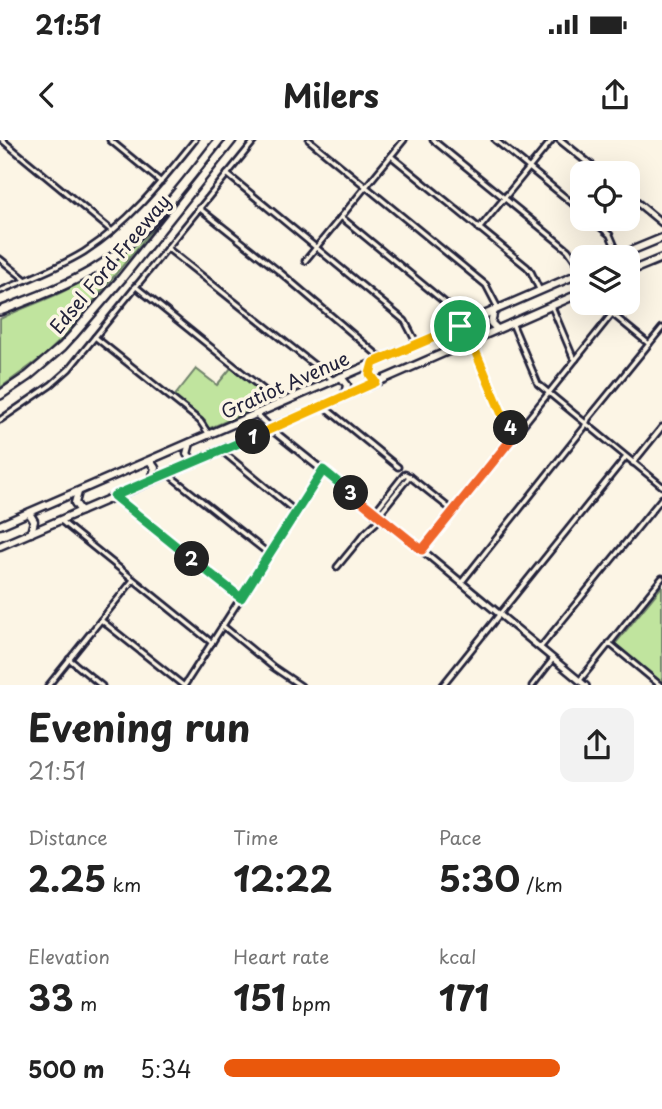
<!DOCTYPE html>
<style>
:root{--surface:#fff;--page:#f2f2f2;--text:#222;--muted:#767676;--accent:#ea580c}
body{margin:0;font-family:"Playpen Sans",sans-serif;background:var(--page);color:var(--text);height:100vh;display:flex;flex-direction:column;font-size:26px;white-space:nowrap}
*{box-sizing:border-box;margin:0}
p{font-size:23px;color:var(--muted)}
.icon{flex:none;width:38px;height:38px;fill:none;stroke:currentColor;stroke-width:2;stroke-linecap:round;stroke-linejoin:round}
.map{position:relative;height:545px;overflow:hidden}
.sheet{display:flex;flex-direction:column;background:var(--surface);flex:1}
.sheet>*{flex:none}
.controls{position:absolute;left:570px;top:21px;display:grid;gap:14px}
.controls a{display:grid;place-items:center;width:70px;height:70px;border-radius:14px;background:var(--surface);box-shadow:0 7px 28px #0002;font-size:35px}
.pin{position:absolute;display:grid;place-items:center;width:60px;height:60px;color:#fff;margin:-30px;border:4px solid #fff;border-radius:50%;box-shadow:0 2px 7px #0007}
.km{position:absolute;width:35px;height:35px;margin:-18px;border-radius:50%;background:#222;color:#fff;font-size:19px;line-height:35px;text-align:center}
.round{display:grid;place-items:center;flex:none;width:74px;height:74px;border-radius:14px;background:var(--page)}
.overview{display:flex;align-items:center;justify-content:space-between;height:119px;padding:0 28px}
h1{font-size:38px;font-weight:700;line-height:52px}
.metrics{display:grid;grid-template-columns:repeat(3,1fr);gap:10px;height:119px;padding:7px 28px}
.metrics div{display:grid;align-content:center}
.metrics b{font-size:35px;font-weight:700}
.metrics small{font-size:19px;font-weight:400}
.metrics p{font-size:19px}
ul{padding:0 28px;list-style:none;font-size:23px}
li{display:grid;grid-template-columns:112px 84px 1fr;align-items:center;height:52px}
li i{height:18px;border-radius:9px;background:var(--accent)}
.status{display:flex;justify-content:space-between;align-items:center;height:49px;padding:0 35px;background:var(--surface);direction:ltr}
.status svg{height:19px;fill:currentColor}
header{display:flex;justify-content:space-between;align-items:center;height:91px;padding:0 28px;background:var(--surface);font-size:32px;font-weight:700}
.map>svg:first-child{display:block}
.green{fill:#c0e49e;stroke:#71836c;stroke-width:2}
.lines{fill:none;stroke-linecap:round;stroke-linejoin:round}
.minor-casing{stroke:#22223b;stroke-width:9}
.tertiary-casing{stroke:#22223b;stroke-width:10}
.secondary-casing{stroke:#22223b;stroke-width:10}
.primary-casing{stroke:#22223b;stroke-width:11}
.motorway-casing{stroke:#22223b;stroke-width:12}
.minor{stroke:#fcf5e5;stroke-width:3.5}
.tertiary{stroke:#fcf5e5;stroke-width:4.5}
.secondary{stroke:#fcf5e5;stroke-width:4.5}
.primary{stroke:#fcf5e5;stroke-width:6}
.motorway{stroke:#fcf5e5;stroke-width:7}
.split-1-casing{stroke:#fff;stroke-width:14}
.split-2-casing{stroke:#fff;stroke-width:14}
.split-3-casing{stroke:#fff;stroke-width:14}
.split-4-casing{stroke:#fff;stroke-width:14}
.split-5-casing{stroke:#fff;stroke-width:14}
.split-1{stroke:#f5b400;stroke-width:9}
.split-2{stroke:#22a559;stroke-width:9}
.split-3{stroke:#22a559;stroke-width:9}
.split-4{stroke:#f0652b;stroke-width:9}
.split-5{stroke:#f5b400;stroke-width:9}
.labels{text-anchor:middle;stroke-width:7;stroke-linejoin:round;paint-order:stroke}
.street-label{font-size:19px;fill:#22223b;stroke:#fcf5e5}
</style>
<div class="status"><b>21:51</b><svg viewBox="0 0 49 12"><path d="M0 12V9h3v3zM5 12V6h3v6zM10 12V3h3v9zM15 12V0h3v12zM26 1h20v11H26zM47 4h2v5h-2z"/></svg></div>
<header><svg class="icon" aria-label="back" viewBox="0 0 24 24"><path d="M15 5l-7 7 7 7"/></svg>Milers<svg class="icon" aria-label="share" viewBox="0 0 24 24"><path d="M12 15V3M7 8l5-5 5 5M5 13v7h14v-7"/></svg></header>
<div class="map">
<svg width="662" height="546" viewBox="0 0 662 546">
<rect width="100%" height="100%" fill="#fcf5e5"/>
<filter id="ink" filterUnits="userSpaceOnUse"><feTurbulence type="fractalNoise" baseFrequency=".0143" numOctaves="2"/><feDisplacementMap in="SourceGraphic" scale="14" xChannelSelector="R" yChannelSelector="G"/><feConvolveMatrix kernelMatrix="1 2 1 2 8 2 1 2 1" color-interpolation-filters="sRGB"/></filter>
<g filter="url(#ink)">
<g class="green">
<path d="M154,85V88L62,199L44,216L0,248V179C21,168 45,161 66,150C99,134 129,112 154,85Z"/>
<path d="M231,228L272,261L208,289L205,281L173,258L196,229L217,245Z"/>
<path d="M662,446V543L615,504Z"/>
</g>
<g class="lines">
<g class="minor-casing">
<g id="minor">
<path d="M2,0L112,91"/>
<path d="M110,0L161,42"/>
<path d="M309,0L486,145L498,168"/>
<path d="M433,0L568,110L575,120L580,133"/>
<path d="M495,0L583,72"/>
<path d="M391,16L527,127L531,132L540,151"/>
<path d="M227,34L405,181L417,204"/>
<path d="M199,68L281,133L381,218"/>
<path d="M341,77L448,165L460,186"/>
<path d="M591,79L610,95L619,116"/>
<path d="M479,89L552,0"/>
<path d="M167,108L333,240"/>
<path d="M0,119L26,140"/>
<path d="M305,121L404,0"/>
<path d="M135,146L279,262"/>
<path d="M0,151C28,139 58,128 84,112C129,83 162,41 195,0"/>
<path d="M599,163L649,204"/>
<path d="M552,167L573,217L576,219"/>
<path d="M512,183L538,244L662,346"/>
<path d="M95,197L200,281L208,293"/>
<path d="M471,201L504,279L508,285L517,292"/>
<path d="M325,266L327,269L398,327"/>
<path d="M0,280L51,245L69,229L255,0"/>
<path d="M222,311L296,372"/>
<path d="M633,323L662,287"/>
<path d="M170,334L173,338L269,414"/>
<path d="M409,336L453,371"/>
<path d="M114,357L241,458"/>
<path d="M375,374L377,369L403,336L405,334L409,336"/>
<path d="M375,374L381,372L409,337"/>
<path d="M61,381L212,503"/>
<path d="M423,410L612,174"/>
<path d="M337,427L365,393L381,378"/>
<path d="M461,443L584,288L588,279L662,188"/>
<path d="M101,480L184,546"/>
<path d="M223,486L273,527L301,546"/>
<path d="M609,503L661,546"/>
<path d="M540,508L662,358"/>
<path d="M69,519L102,546"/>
<path d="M580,540L662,438"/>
<path d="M48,546L133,440"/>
<path d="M184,546L323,330"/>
<path d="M442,546L626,317"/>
<path d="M532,546L553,519"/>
</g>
</g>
<g class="tertiary-casing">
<path id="tertiary" d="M256,274L276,293L422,410L586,546"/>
</g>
<g class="secondary-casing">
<g id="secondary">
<path d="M560,0L601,33"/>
<path d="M628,55L662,83"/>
</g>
</g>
<g class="primary-casing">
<g id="primary">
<path d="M616,117L662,98"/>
<path d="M628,132L662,118"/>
<path d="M494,170L491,183L497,189"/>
<path d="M466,183L471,189V201"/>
<path d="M373,223L370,234L375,242"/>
<path d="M341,237L347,245L345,255"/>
<path d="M190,303L187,314L194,322"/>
<path d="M150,321L155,328L152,340"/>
<path d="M78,352L75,363L81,371"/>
<path d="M29,373L34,381L31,393"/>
<path d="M0,385L583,132"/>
<path d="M0,406C195,323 388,236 583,152"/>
</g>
</g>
<g class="motorway-casing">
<g id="motorway">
<path d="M0,171C31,159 64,147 93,130C145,99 182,47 219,0"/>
<path d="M0,255L28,236L62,207L73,195L122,138L232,0"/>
</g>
</g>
<use href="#minor" class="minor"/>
<use href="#tertiary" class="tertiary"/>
<use href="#secondary" class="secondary"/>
<use href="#primary" class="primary"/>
<use href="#motorway" class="motorway"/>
</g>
</g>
<g class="lines" filter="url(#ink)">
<g class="split-1-casing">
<path id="split-1" d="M253,297L376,242L370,234L373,223L460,186"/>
</g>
<g class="split-2-casing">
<path id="split-2" d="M192,419L114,356L253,297"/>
</g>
<g class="split-3-casing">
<path id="split-3" d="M192,419L241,458L323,330L351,353"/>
</g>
<g class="split-4-casing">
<path id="split-4" d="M351,353L422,410L517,292L511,288"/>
</g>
<g class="split-5-casing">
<path id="split-5" d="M460,186L466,183L471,189V201L504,279L511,288"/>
</g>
<use href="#split-1" class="split-1"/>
<use href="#split-2" class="split-2"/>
<use href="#split-3" class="split-3"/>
<use href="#split-4" class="split-4"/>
<use href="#split-5" class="split-5"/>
</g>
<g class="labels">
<g class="street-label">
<text transform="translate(110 124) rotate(-50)" y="7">Edsel Ford Freeway</text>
<text transform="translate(285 245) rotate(-24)" y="7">Gratiot Avenue</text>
</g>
</g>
</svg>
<div class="controls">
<a><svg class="icon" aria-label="locate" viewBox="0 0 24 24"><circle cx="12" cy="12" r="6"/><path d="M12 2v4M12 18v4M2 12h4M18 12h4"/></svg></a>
<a><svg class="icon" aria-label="layers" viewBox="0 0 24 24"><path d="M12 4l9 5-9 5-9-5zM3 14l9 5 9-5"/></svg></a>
</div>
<div class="pin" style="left:460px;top:186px;background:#1e9e55"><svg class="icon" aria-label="arrive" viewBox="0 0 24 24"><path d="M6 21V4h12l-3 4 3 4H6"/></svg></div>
<b class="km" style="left:253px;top:297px">1</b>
<b class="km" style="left:192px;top:419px">2</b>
<b class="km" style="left:351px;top:353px">3</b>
<b class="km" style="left:511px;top:288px">4</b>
</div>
<section class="sheet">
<div class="overview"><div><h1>Evening run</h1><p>21:51</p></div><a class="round"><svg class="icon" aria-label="share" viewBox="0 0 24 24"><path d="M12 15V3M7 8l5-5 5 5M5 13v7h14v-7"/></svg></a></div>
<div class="metrics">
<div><p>Distance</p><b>2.25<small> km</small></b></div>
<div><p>Time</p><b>12:22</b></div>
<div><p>Pace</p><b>5:30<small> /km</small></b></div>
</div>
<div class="metrics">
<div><p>Elevation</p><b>33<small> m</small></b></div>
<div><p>Heart rate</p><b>151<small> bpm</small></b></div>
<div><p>kcal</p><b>171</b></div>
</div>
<ul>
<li><b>500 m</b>5:34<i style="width:82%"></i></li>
</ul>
</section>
